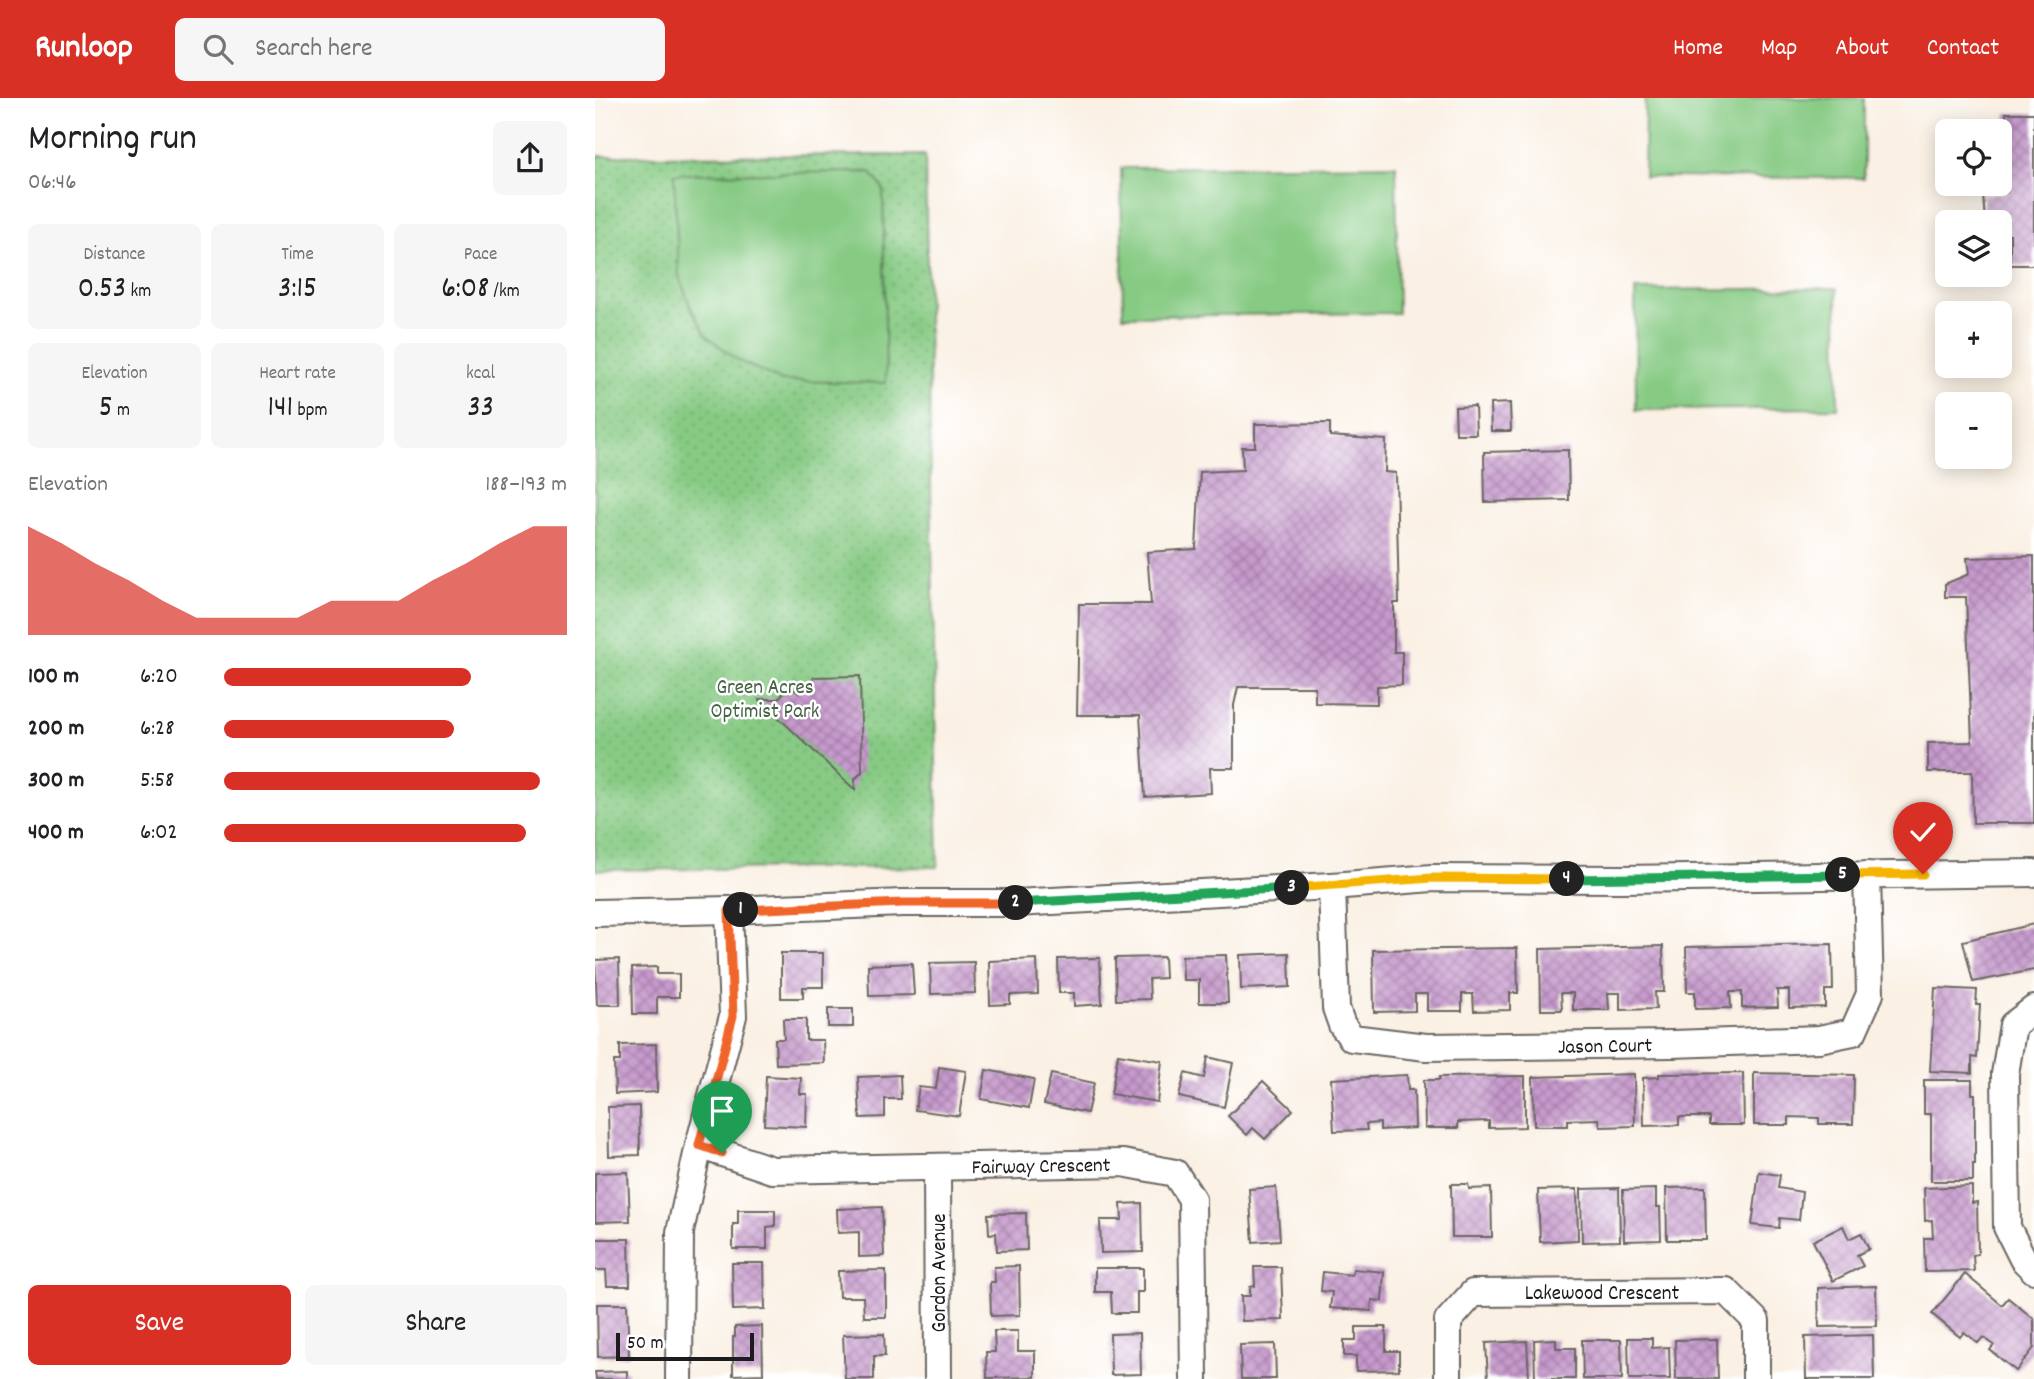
<!DOCTYPE html>
<meta charset="utf-8">
<style>
:root{--surface:#fff;--page:#f6f6f6;--text:#202124;--muted:#757577;--accent:#d93025}
body{margin:0;font-family:Dekko,sans-serif;background:var(--page);color:var(--text);height:100vh;display:flex;flex-direction:column;font-size:26px;white-space:nowrap}
*{box-sizing:border-box;margin:0}
p{font-size:23px;color:var(--muted)}
.icon{flex:none;width:38px;height:38px;fill:none;stroke:currentColor;stroke-width:2;stroke-linecap:round;stroke-linejoin:round}
.map{position:relative;flex:1;overflow:hidden}
.drawer{display:flex;flex-direction:column;background:var(--surface);width:595px}
.drawer>*{flex:none}
.buttons{position:absolute;left:1340px;top:21px;display:grid;gap:14px}
.buttons a{display:grid;place-items:center;width:77px;height:77px;border-radius:10px;background:var(--surface);box-shadow:0 4px 18px #0003;font-size:35px}
.scale{position:absolute;left:21px;bottom:18px;width:138px;box-sizing:border-box;padding-left:7px;border:4px solid #1c1c1c;border-top:0;font-size:19px;line-height:24px;white-space:nowrap;color:#1c1c1c;-webkit-text-stroke:5px #fff;paint-order:stroke}
.pin{position:absolute;display:grid;place-items:center;width:60px;height:60px;color:#fff;margin:-72px -30px;border-radius:50% 50% 50% 0;rotate:-45deg;box-shadow:0 0 7px #0007}
.pin .icon{rotate:45deg}
.km{position:absolute;width:35px;height:35px;margin:-18px;border-radius:50%;background:#222;color:#fff;font-size:19px;line-height:35px;text-align:center}
.round{display:grid;place-items:center;flex:none;width:74px;height:74px;border-radius:10px;background:var(--page)}
.head{display:flex;align-items:center;justify-content:space-between;height:119px;padding:0 28px}
h1{font-size:38px;font-weight:600;line-height:52px}
.stats{display:grid;grid-template-columns:repeat(3,1fr);gap:10px;height:119px;padding:7px 28px}
.stats div{display:grid;align-content:center;border-radius:10px;background:var(--page);text-align:center}
.stats b{font-size:30px;font-weight:600}
.stats small{font-size:19px;font-weight:400}
.stats p{font-size:19px}
.chart{height:196px;padding:14px 28px}
.chart p{display:flex;justify-content:space-between}
.chart svg{width:100%;height:126px;margin-top:7px;fill:var(--accent);opacity:.7}
.primary-button{display:flex;gap:14px;margin-top:auto;padding:14px 28px}
.primary-button a{flex:1;height:80px;border-radius:10px;background:var(--accent);color:#fff;font-size:28px;font-weight:600;line-height:80px;text-align:center}
.primary-button a+a{background:var(--page);color:var(--text)}
ul{padding:0 28px;list-style:none;font-size:23px}
li{display:grid;grid-template-columns:112px 84px 1fr;align-items:center;height:52px}
li i{height:18px;border-radius:9px;background:var(--accent)}
header{display:flex;align-items:center;gap:42px;box-sizing:border-box;height:98px;padding:0 35px;background:var(--accent);color:#fff}
header strong{font-size:33px}
nav{display:flex;gap:38px;margin-inline-start:auto;font-size:24px}
.search{width:490px;height:63px;background:var(--page);display:flex;align-items:center;gap:18px;box-sizing:border-box;padding:0 24px;border-radius:10px;color:var(--muted);font-size:26px}
main{display:flex;flex:1;min-height:0}
.map>svg:first-child{display:block}
.park{fill:url(#park-dots);stroke:#517350;stroke-width:2}
.pitch{fill:#86ca83;stroke:#517350;stroke-width:2}
.building{fill:url(#building-cross-hatch)}
.lines{fill:none;stroke-linecap:round;stroke-linejoin:round}
.minor-casing{stroke:#6a6662;stroke-width:30}
.minor{stroke:#fff;stroke-width:26}
.split-1-casing{stroke:#fff;stroke-width:14}
.split-2-casing{stroke:#fff;stroke-width:14}
.split-3-casing{stroke:#fff;stroke-width:14}
.split-4-casing{stroke:#fff;stroke-width:14}
.split-5-casing{stroke:#fff;stroke-width:14}
.split-6-casing{stroke:#fff;stroke-width:14}
.split-1{stroke:#f0652b;stroke-width:9}
.split-2{stroke:#f0652b;stroke-width:9}
.split-3{stroke:#22a559;stroke-width:9}
.split-4{stroke:#f5b400;stroke-width:9}
.split-5{stroke:#22a559;stroke-width:9}
.split-6{stroke:#f5b400;stroke-width:9}
.labels{text-anchor:middle;stroke-width:5;stroke-linejoin:round;paint-order:stroke}
.park-label{font-size:21px;fill:#466245;stroke:#fff}
.street-label{font-size:21px;fill:#1c1c1c;stroke:#fff}
</style>
<header>
<strong>Runloop</strong>
<div class="search"><svg class="icon" aria-label="search" viewBox="0 0 24 24"><circle cx="10" cy="10" r="6"/><path d="M15 15l6 6"/></svg>Search here</div>
<nav><a>Home</a><a>Map</a><a>About</a><a>Contact</a></nav>
</header>
<main>
<section class="drawer">
<div class="head"><div><h1>Morning run</h1><p>06:46</p></div><a class="round"><svg class="icon" aria-label="share" viewBox="0 0 24 24"><path d="M12 15V3M7 8l5-5 5 5M5 13v7h14v-7"/></svg></a></div>
<div class="stats">
<div><p>Distance</p><b>0.53<small> km</small></b></div>
<div><p>Time</p><b>3:15</b></div>
<div><p>Pace</p><b>6:08<small> /km</small></b></div>
</div>
<div class="stats">
<div><p>Elevation</p><b>5<small> m</small></b></div>
<div><p>Heart rate</p><b>141<small> bpm</small></b></div>
<div><p>kcal</p><b>33</b></div>
</div>
<div class="chart"><p><span>Elevation</span>188–193 m</p>
<svg viewBox="0 0 160 44" preserveAspectRatio="none"><path d="M0 44V6L10 12L20 19L30 25L40 32L50 38L60 38L70 38L80 38L90 32L100 32L110 32L120 25L130 19L140 12L150 6L160 6V44z"/></svg>
</div>
<ul>
<li><b>100 m</b>6:20<i style="width:72%"></i></li>
<li><b>200 m</b>6:28<i style="width:67%"></i></li>
<li><b>300 m</b>5:58<i style="width:92%"></i></li>
<li><b>400 m</b>6:02<i style="width:88%"></i></li>
</ul>
<div class="primary-button"><a>Save</a><a>Share</a></div>
</section>
<div class="map">
<svg width="1439" height="1281" viewBox="0 0 1439 1281">
<defs>
<pattern id="park-dots" width="8" height="8" patternUnits="userSpaceOnUse" patternTransform="scale(1.75)"><rect width="8" height="8" fill="#86ca83"/><path d="M2 2h.1M6 6h.1" fill="none" stroke="#73ad71" stroke-width="1.8" stroke-linecap="round"/></pattern>
<pattern id="building-cross-hatch" width="8" height="8" patternUnits="userSpaceOnUse" patternTransform="scale(1.75)"><rect width="8" height="8" fill="#c79acd"/><path d="M0 0l8 8M0 8l8-8" fill="none" stroke="#a17da6"/></pattern>
</defs>
<rect width="100%" height="100%" fill="#fff"/>
<filter id="ink" filterUnits="userSpaceOnUse"><feTurbulence type="fractalNoise" baseFrequency=".0143" numOctaves="2"/><feDisplacementMap in="SourceGraphic" scale="14" xChannelSelector="R" yChannelSelector="G"/><feConvolveMatrix kernelMatrix="1 2 1 2 8 2 1 2 1" color-interpolation-filters="sRGB"/></filter>
<filter id="wash" filterUnits="userSpaceOnUse"><feTurbulence type="fractalNoise" baseFrequency=".00686" numOctaves="4" result="noise"/><feDisplacementMap in="SourceGraphic" scale="28" xChannelSelector="R" yChannelSelector="G"/><feGaussianBlur stdDeviation="1.57" result="paint"/><feColorMatrix in="noise" values="0 0 0 0 0 0 0 0 0 0 0 0 0 0 0 0 0 1.4 0 .05"/><feComposite in="paint" operator="in"/></filter>
<g filter="url(#wash)">
<rect width="100%" height="100%" fill="#faf0e3"/>
<path class="park" d="M330,57L343,769L0,772V58Z"/>
<g class="pitch">
<path d="M1050,0H1269V80L1049,79Z"/>
<path d="M801,67L803,215L528,218L526,70Z"/>
<path d="M275,74L288,90L291,285L187,283L144,263L112,238L96,210L84,178L79,76Z"/>
<path d="M1242,190L1243,310L1041,312L1040,192Z"/>
</g>
<g id="blocks">
<g class="building">
<path d="M1411,15H1439V167H1415V136H1405V124H1390L1388,97L1412,94Z"/>
<path d="M915,305L916,333H896L895,306Z"/>
<path d="M880,308L881,336H861L860,309Z"/>
<path d="M735,325V338L791,342L790,374L801,375L804,505H799V554H807V587L782,588V606L720,605V589H643L639,607V670H615L616,695L550,699L545,617H482L484,506H556L552,454L601,451L605,374L648,372L647,349H660V326Z"/>
<path d="M973,352L974,402L890,404L889,354Z"/>
<path d="M1439,458V725H1378L1377,674H1333V645L1377,644L1371,499H1350V486L1374,476L1372,460Z"/>
<path d="M265,578L267,674L260,681V692L164,601H183L191,592H200L204,595L219,579Z"/>
<path d="M1439,826V872L1378,884L1368,843Z"/>
<path d="M1237,846L1238,892H1230V909L1194,910V892H1182L1183,909L1147,910V894H1135L1136,910L1100,911V894H1092L1091,849Z"/>
<path d="M1068,848L1069,894H1060L1061,911L1025,912V895H1013L1014,912H978V895H966L967,912H946L945,851Z"/>
<path d="M922,850L923,895H915V912L879,913L878,896H867V913H832V896H820V913L779,914L778,852Z"/>
<path d="M186,855H228V889H208V900H186Z"/>
<path d="M694,855L695,889L646,891L645,857Z"/>
<path d="M631,857L633,905H604V882H588L587,858Z"/>
<path d="M569,859L570,880L554,881L555,901L521,902L520,860Z"/>
<path d="M505,860L507,906L479,908V895H464L463,861Z"/>
<path d="M24,861L25,907H2L0,862Z"/>
<path d="M442,861L443,896L415,897V906L395,907L394,863Z"/>
<path d="M379,864L380,895L336,896L335,865Z"/>
<path d="M317,865L319,897L274,898L273,867Z"/>
<path d="M62,869V876H84V899H62V916H38L37,870Z"/>
<path d="M1340,890L1382,892L1381,907H1385L1382,960L1377,959V975L1335,973Z"/>
<rect x="233" y="911" width="25" height="18"/>
<path d="M188,921H211V942H228L229,965L181,966L180,941H189Z"/>
<path d="M61,946L62,994L20,996L19,963H25V947Z"/>
<path d="M523,956L567,963L562,1004L516,996Z"/>
<path d="M613,959L638,965L629,1009L584,999L590,975L609,980Z"/>
<path d="M344,969L371,973L364,1018L320,1012L324,989L341,991Z"/>
<path d="M391,972L439,981L434,1010L386,1001Z"/>
<path d="M1148,975L1149,1027H1114V1019H1084V1027L1049,1028L1048,980L1064,979V976Z"/>
<path d="M1159,975L1259,977L1258,1026H1224V1020L1194,1019V1027H1159Z"/>
<path d="M456,976L499,985L492,1015L449,1006Z"/>
<path d="M1039,976L1040,1028L1005,1029L1004,1021L973,1022V1028H939L938,979Z"/>
<path d="M305,977L306,1001H290V1019L265,1020L263,979Z"/>
<path d="M812,977L813,992H819L820,1030L785,1032V1025L771,1026L772,1032L739,1033L736,981Z"/>
<path d="M171,978L206,980L205,996H212L211,1029L169,1027Z"/>
<path d="M930,978V1029L894,1030V1023L863,1024V1030H830L829,982H844V979Z"/>
<path d="M1329,982H1377V996H1380V1066H1378V1083H1336V1016H1329Z"/>
<path d="M668,983L698,1012L670,1041L658,1030L652,1037L633,1018Z"/>
<path d="M44,1008L45,1057L14,1058L13,1009Z"/>
<path d="M33,1074L35,1123L0,1124V1075Z"/>
<path d="M1164,1074L1185,1077L1183,1090L1207,1094L1204,1122L1185,1120L1184,1130L1157,1127Z"/>
<path d="M856,1086H873L874,1091L896,1090L897,1139H857Z"/>
<path d="M1377,1088V1105L1382,1104L1383,1156L1378,1157L1379,1173L1330,1174L1329,1140H1338L1337,1122L1330,1123L1329,1090Z"/>
<path d="M681,1089L685,1142L658,1144L654,1091Z"/>
<path d="M1110,1089L1111,1142H1072L1071,1090Z"/>
<path d="M1024,1090L1025,1143L987,1144L986,1091Z"/>
<path d="M982,1091L983,1142L945,1144L943,1092Z"/>
<path d="M1061,1091V1109H1065L1066,1142L1029,1143L1028,1092Z"/>
<path d="M547,1105L548,1154L506,1155L505,1122H527L526,1106Z"/>
<path d="M287,1109L289,1158L264,1159V1134L243,1135L242,1111Z"/>
<path d="M143,1112H180V1128L172,1129V1151H138V1126H143Z"/>
<path d="M431,1115L432,1152L402,1153L401,1135L394,1136L393,1116Z"/>
<path d="M1248,1128L1254,1141L1266,1135L1274,1151L1262,1157L1268,1168L1238,1183L1218,1143Z"/>
<path d="M0,1141H34L35,1188H12L11,1172H0Z"/>
<path d="M137,1165H169L170,1211L138,1212Z"/>
<path d="M424,1168L425,1217L396,1218L395,1184H400L399,1169Z"/>
<path d="M659,1169H686L688,1222L647,1223L646,1198H655V1189L660,1188Z"/>
<path d="M500,1170H548V1194H542V1215H517L516,1194H500Z"/>
<path d="M758,1171L789,1174L787,1203L777,1202L776,1213L735,1210L737,1194L726,1193L728,1174L757,1177Z"/>
<path d="M291,1172V1219H269L268,1199H244L243,1173Z"/>
<path d="M1370,1176L1407,1207L1413,1200L1439,1221V1250L1421,1273L1395,1252L1399,1247L1388,1239L1383,1245L1369,1234L1365,1239L1337,1216Z"/>
<path d="M1281,1188L1282,1228L1224,1229L1223,1190Z"/>
<path d="M2,1206H32L34,1258L3,1259Z"/>
<path d="M167,1228L168,1276L138,1277V1239H140V1229Z"/>
<path d="M761,1229H791V1253H804V1272L761,1273V1258H749V1242H761Z"/>
<path d="M399,1233H423V1253H440V1279L392,1280L391,1254H400Z"/>
<path d="M545,1235L546,1276L516,1277L515,1236Z"/>
<path d="M289,1236L290,1258H279V1281H250L248,1237Z"/>
<path d="M1278,1237L1279,1281H1211L1210,1239Z"/>
<path d="M1033,1240H1057V1250L1074,1249L1075,1281H1034Z"/>
<path d="M961,1241V1250H980V1281H940L939,1242Z"/>
<path d="M1122,1241L1123,1281H1081L1080,1242Z"/>
<path d="M987,1242H1026L1027,1281H988Z"/>
<path d="M932,1243L934,1281H893L891,1245Z"/>
<path d="M680,1246L681,1281H646L645,1247Z"/>
<path d="M32,1273V1281H1L0,1274Z"/>
</g>
</g>
</g>
<g filter="url(#ink)">
<use href="#blocks" fill-opacity="0" stroke="#6a6662" stroke-width="2"/>
<g class="lines">
<g class="minor-casing">
<g id="minor">
<path d="M737,788L741,910L747,927L757,940L831,949L1077,946L1224,941L1258,934L1275,896L1272,777"/>
<path d="M0,815L134,812L308,805H420L737,788L837,780L1027,781L1439,775"/>
<path d="M1439,911L1418,927L1410,976L1412,1129L1428,1161L1439,1172"/>
<path d="M104,1047L177,1072L528,1065L580,1075L597,1101L599,1281"/>
<path d="M342,1069L343,1281"/>
<path d="M84,1281L85,1134L104,1047L138,918L134,812"/>
<path d="M853,1281V1223L878,1195L1131,1193L1161,1223V1281"/>
</g>
</g>
<use href="#minor" class="minor"/>
</g>
</g>
<g class="lines" filter="url(#ink)">
<g class="split-1-casing">
<path id="split-1" d="M127,1055L104,1047L138,918L134,813L146,812"/>
</g>
<g class="split-2-casing">
<path id="split-2" d="M146,812L308,805H421"/>
</g>
<g class="split-3-casing">
<path id="split-3" d="M421,805L697,790"/>
</g>
<g class="split-4-casing">
<path id="split-4" d="M697,790L837,780L972,781"/>
</g>
<g class="split-5-casing">
<path id="split-5" d="M972,781L1248,777"/>
</g>
<g class="split-6-casing">
<path id="split-6" d="M1248,777L1328,776"/>
</g>
<use href="#split-1" class="split-1"/>
<use href="#split-2" class="split-2"/>
<use href="#split-3" class="split-3"/>
<use href="#split-4" class="split-4"/>
<use href="#split-5" class="split-5"/>
<use href="#split-6" class="split-6"/>
</g>
<g class="labels">
<g class="park-label">
<text x="170" y="595">Green Acres<tspan x="170" dy="24">Optimist Park</tspan></text>
</g>
<g class="street-label">
<text transform="translate(1010 947) rotate(-1)" y="7">Jason Court</text>
<text transform="translate(446 1067) rotate(-1)" y="7">Fairway Crescent</text>
<text transform="translate(343 1175) rotate(-90)" y="7">Gordon Avenue</text>
<text x="1007" y="1201">Lakewood Crescent</text>
</g>
</g>
</svg>
<div class="buttons">
<a><svg class="icon" aria-label="locate" viewBox="0 0 24 24"><circle cx="12" cy="12" r="6"/><path d="M12 2v4M12 18v4M2 12h4M18 12h4"/></svg></a>
<a><svg class="icon" aria-label="layers" viewBox="0 0 24 24"><path d="M12 4l9 5-9 5-9-5zM3 14l9 5 9-5"/></svg></a>
<a>+</a>
<a>−</a>
</div>
<div class="scale">50 m</div>
<div class="pin" style="left:127px;top:1055px;background:#1e9e55"><svg class="icon" aria-label="arrive" viewBox="0 0 24 24"><path d="M6 21V4h12l-3 4 3 4H6"/></svg></div>
<div class="pin" style="left:1328px;top:776px;background:#d93025"><svg class="icon" aria-label="check" viewBox="0 0 24 24"><path d="M5 12l5 5 9-10"/></svg></div>
<b class="km" style="left:146px;top:812px">1</b>
<b class="km" style="left:421px;top:805px">2</b>
<b class="km" style="left:697px;top:790px">3</b>
<b class="km" style="left:972px;top:781px">4</b>
<b class="km" style="left:1248px;top:777px">5</b>
</div>
</main>
